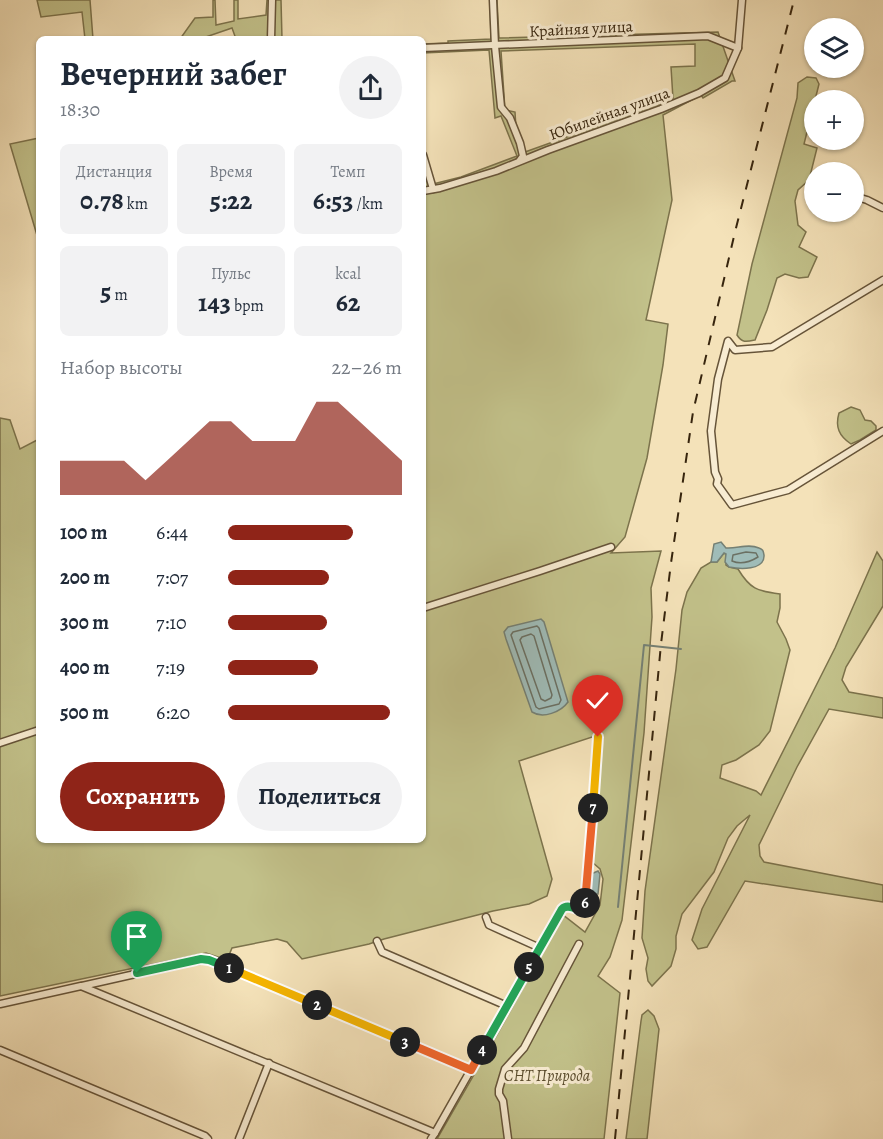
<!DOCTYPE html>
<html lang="ru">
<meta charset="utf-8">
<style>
:root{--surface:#fff;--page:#f2f2f3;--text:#1f2937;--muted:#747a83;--accent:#8f2418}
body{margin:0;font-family:Alegreya,serif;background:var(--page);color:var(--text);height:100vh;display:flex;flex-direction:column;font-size:22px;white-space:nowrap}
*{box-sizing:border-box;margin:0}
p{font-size:20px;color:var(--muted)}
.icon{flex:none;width:33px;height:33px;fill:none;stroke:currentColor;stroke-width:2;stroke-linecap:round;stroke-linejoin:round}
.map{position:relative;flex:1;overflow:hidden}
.panel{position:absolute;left:36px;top:36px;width:390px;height:807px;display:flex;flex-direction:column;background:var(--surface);border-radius:9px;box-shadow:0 2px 4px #0004}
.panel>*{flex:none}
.controls{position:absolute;left:804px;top:18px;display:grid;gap:12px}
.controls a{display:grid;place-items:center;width:60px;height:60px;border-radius:50%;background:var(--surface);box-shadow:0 2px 4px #0004;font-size:30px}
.pin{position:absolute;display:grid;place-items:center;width:51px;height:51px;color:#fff;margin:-62px -26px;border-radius:50% 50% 50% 0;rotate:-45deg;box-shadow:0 0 6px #0007}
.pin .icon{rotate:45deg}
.km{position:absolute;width:30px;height:30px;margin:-15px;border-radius:50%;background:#222;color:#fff;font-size:16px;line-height:30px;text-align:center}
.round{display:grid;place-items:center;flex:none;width:63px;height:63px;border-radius:32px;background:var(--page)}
.headline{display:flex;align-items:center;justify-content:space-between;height:102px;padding:0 24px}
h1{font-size:33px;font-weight:700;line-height:45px}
.figures{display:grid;grid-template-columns:repeat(3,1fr);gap:9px;height:102px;padding:6px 24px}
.figures div{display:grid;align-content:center;border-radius:9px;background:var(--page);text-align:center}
.figures b{font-size:26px;font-weight:700}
.figures small{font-size:16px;font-weight:400}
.figures p{font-size:16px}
.chart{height:168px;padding:12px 24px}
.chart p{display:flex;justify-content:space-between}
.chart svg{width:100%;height:108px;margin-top:6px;fill:var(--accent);opacity:.7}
.primary-button{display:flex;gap:12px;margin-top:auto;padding:12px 24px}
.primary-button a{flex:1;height:69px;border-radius:36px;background:var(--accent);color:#fff;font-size:24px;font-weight:700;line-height:69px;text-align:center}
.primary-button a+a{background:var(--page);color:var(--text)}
ul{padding:0 24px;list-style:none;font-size:20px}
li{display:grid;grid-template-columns:96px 72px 1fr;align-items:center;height:45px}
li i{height:15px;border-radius:8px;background:var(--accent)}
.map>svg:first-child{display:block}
.green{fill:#c2c18a;stroke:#7c734c;stroke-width:1.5;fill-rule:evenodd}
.water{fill:#9fbcb8;stroke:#758074;stroke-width:1.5}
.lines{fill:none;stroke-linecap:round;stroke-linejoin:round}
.shore{stroke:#6b7063;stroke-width:1.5}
.stream{stroke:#758074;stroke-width:2}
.minor-casing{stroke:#665439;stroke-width:9}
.minor{stroke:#f8ecd2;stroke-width:6}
.rail{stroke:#37250e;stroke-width:2;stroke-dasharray:10 10;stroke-linecap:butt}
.split-1-casing{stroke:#fff;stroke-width:12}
.split-2-casing{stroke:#fff;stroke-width:12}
.split-3-casing{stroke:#fff;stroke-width:12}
.split-4-casing{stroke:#fff;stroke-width:12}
.split-5-casing{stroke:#fff;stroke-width:12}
.split-6-casing{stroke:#fff;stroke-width:12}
.split-7-casing{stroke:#fff;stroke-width:12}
.split-8-casing{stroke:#fff;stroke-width:12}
.split-1{stroke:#22a559;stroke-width:8}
.split-2{stroke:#f5b400;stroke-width:8}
.split-3{stroke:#f5b400;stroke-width:8}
.split-4{stroke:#f0652b;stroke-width:8}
.split-5{stroke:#22a559;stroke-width:8}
.split-6{stroke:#22a559;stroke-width:8}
.split-7{stroke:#f0652b;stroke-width:8}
.split-8{stroke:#f5b400;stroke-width:8}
.labels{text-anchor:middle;stroke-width:6;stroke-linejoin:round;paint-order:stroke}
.street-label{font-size:16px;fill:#37250e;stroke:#f8ecd2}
.park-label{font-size:16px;font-style:italic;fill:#5a4c2d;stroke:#f8ecd2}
</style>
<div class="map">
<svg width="883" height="1139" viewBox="0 0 883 1139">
<rect width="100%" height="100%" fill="#f4e2b9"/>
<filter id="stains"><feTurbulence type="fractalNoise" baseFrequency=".00333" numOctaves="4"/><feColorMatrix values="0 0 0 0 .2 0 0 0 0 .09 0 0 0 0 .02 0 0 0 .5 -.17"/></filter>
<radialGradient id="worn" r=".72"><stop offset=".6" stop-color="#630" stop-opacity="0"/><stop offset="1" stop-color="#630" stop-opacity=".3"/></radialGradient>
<g class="green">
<path d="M37,0H90L93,39H85L82,12L41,17Z"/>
<path d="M213,0H215L216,25L234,21V0H238V19L266,15L267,0H281L282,39H236L232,28L200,39H180L195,18L213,17Z"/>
<path d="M490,0H497L499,38L718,32L735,81H732L703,98L701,95L663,115L672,200L646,320L668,324L663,365L647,458L625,537L611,553L661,551L651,588L652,617L644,733L622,920L610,957L598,976L620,993L604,1139H437L498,1033L563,915L585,932L600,905L603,879L600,869L592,862L601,742L592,737L519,761L552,879L547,896L529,904L493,911L384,939L369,944L302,959L287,942L277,939L232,948L227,960L206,953L0,996V418L10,420L20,449L39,439V840H423V185L425,184L423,175V157L433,184L461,177L517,156L501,116L495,118L489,50L423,53V44L448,43V41L491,39ZM695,44V66L671,67L673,99L525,152L516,128L515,112L505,110L501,51Z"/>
<path d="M807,77L816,78L819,84L804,144L817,148L809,180L798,190L795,201L798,225L806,232L799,247L817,257L808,277L799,278L785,274L777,278L767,310L755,340C746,342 742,343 737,335L752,264L797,98L798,83Z"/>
<path d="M39,138V242L10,144Z"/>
<path d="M851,407L860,410L865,420L871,421L876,426V430L860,440L851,444C839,436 835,427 839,413Z"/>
<path d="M877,552L883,561V606L846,667L842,680L849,692L883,698V718L829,709L797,767L759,845L760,856L764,862L883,885V902L745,881L707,947L698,949L692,940L702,909L750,815L737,826L728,838L714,872L682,914L676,936V949L671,966L652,986L648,981L646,969L648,958L642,938L645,891L676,669L682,610L687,592L701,568L711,562H717L724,553L726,554V565L729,567L738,569C750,589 757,591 780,594V608L777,622L786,639L790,650L770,731L759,745L736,760L722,765L720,778L756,791L761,795L835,648Z"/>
<path d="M648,1010L654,1016L659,1029L647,1139H626L641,1021L642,1015Z"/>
</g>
<g class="water">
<path d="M721,542L726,548C737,549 748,543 759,548C764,550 763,551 764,555C765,571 739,569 729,567L725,562L726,554L724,553L717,562H711L714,544Z"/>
<path d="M541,619L544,622L568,702C561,712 543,719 532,712L506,639L504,632L508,627Z"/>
<path d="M598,871L600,874L598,894H593L590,892L591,874Z"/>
</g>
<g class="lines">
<g class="shore">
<path d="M746,552L756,553L758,557C750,562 741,565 732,561L733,555Z"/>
<path d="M537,626L539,628L561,700L559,704L539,709L536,707L511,635L513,632Z"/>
<path d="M531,634L534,636L552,695L551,698L545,701L541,699L520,640L522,637Z"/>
</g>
<path class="stream" d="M618,907L644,645L681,649"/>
<g class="minor-casing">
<g id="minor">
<path d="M493,0L495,46L501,107L510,118L520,143L523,156L520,160"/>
<path d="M271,39L272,0"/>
<path d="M423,48L708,36L738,48"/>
<path d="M423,155L433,189"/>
<path d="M423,191L440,188L496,171L548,150L661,109L699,93L725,78L738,48L742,0"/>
<path d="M854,196L867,200L883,208"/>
<path d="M883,280L772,347L735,350L728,341L718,379L711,431L715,472L718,479L717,484L732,505L788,490L883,431"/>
<path d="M423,608L540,571L611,547"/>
<path d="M0,743L39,730"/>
<path d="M486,917L489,925L540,948"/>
<path d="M377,941L382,952L507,1006"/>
<path d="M82,986L193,961L209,960L471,1070"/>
<path d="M0,1004L81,986L435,1133"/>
<path d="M0,1050L205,1136L208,1139"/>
<path d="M239,1139L269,1063"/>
<path d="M431,1139L435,1133L562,909C567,904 574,908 580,910L585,905L599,737"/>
<path d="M508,1139L503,1101L499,1094V1089L505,1069L524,1048L579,944"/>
</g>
</g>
<use href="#minor" class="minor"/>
<path class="rail" d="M615,1139L661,644L671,563L693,412L735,232L794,0"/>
</g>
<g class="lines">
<g class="split-1-casing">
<path id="split-1" d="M137,973L201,959L209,960L229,968"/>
</g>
<g class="split-2-casing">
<path id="split-2" d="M229,968L317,1005"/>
</g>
<g class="split-3-casing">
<path id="split-3" d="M317,1005L405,1042"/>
</g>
<g class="split-4-casing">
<path id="split-4" d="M405,1042L471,1070L482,1050"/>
</g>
<g class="split-5-casing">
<path id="split-5" d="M482,1050L529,967"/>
</g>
<g class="split-6-casing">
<path id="split-6" d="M529,967L562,909C567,904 574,908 580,910L584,907L585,903"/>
</g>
<g class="split-7-casing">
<path id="split-7" d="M585,903L593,808"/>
</g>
<g class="split-8-casing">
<path id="split-8" d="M593,808L598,737"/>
</g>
<use href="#split-1" class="split-1"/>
<use href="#split-2" class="split-2"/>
<use href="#split-3" class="split-3"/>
<use href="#split-4" class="split-4"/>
<use href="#split-5" class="split-5"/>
<use href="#split-6" class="split-6"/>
<use href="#split-7" class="split-7"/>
<use href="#split-8" class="split-8"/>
</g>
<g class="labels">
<g class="street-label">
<text transform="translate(581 28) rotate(-3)" y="6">Крайняя улица</text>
<text transform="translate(609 113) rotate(-20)" y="6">Юбилейная улица</text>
</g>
<g class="park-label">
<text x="547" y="1081">СНТ Природа</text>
</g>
</g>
<rect width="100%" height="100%" filter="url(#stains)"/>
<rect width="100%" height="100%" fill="url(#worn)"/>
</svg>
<div class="controls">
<a><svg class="icon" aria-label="layers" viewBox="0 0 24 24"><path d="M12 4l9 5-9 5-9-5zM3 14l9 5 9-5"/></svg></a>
<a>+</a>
<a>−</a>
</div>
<div class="pin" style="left:137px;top:973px;background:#1e9e55"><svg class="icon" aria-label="arrive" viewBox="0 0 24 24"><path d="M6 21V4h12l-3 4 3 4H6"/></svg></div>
<div class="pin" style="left:598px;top:737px;background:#d93025"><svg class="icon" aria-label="check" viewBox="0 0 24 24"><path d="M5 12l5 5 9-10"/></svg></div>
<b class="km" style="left:229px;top:968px">1</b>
<b class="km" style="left:317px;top:1005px">2</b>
<b class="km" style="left:405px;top:1042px">3</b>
<b class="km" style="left:482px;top:1050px">4</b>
<b class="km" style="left:529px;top:967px">5</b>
<b class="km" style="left:585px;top:903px">6</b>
<b class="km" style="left:593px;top:808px">7</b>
<section class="panel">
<div class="headline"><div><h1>Вечерний забег</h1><p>18:30</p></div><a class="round"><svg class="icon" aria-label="share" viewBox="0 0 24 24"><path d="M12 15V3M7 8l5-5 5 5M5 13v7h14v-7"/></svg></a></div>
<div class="figures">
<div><p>Дистанция</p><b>0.78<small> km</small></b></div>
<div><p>Время</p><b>5:22</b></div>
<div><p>Темп</p><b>6:53<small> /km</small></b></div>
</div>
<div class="figures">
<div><b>5<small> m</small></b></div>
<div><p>Пульс</p><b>143<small> bpm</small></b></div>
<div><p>kcal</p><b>62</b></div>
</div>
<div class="chart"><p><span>Набор высоты</span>22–26 m</p>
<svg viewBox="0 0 160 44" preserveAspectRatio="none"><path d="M0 44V30L10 30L20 30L30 30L40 38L50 30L60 22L70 14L80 14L90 22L100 22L110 22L120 6L130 6L140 14L150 22L160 30V44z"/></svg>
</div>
<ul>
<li><b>100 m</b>6:44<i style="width:72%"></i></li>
<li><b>200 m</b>7:07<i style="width:58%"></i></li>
<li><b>300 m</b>7:10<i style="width:57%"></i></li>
<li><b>400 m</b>7:19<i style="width:52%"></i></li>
<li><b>500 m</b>6:20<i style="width:93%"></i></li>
</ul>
<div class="primary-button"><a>Сохранить</a><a>Поделиться</a></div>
</section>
</div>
